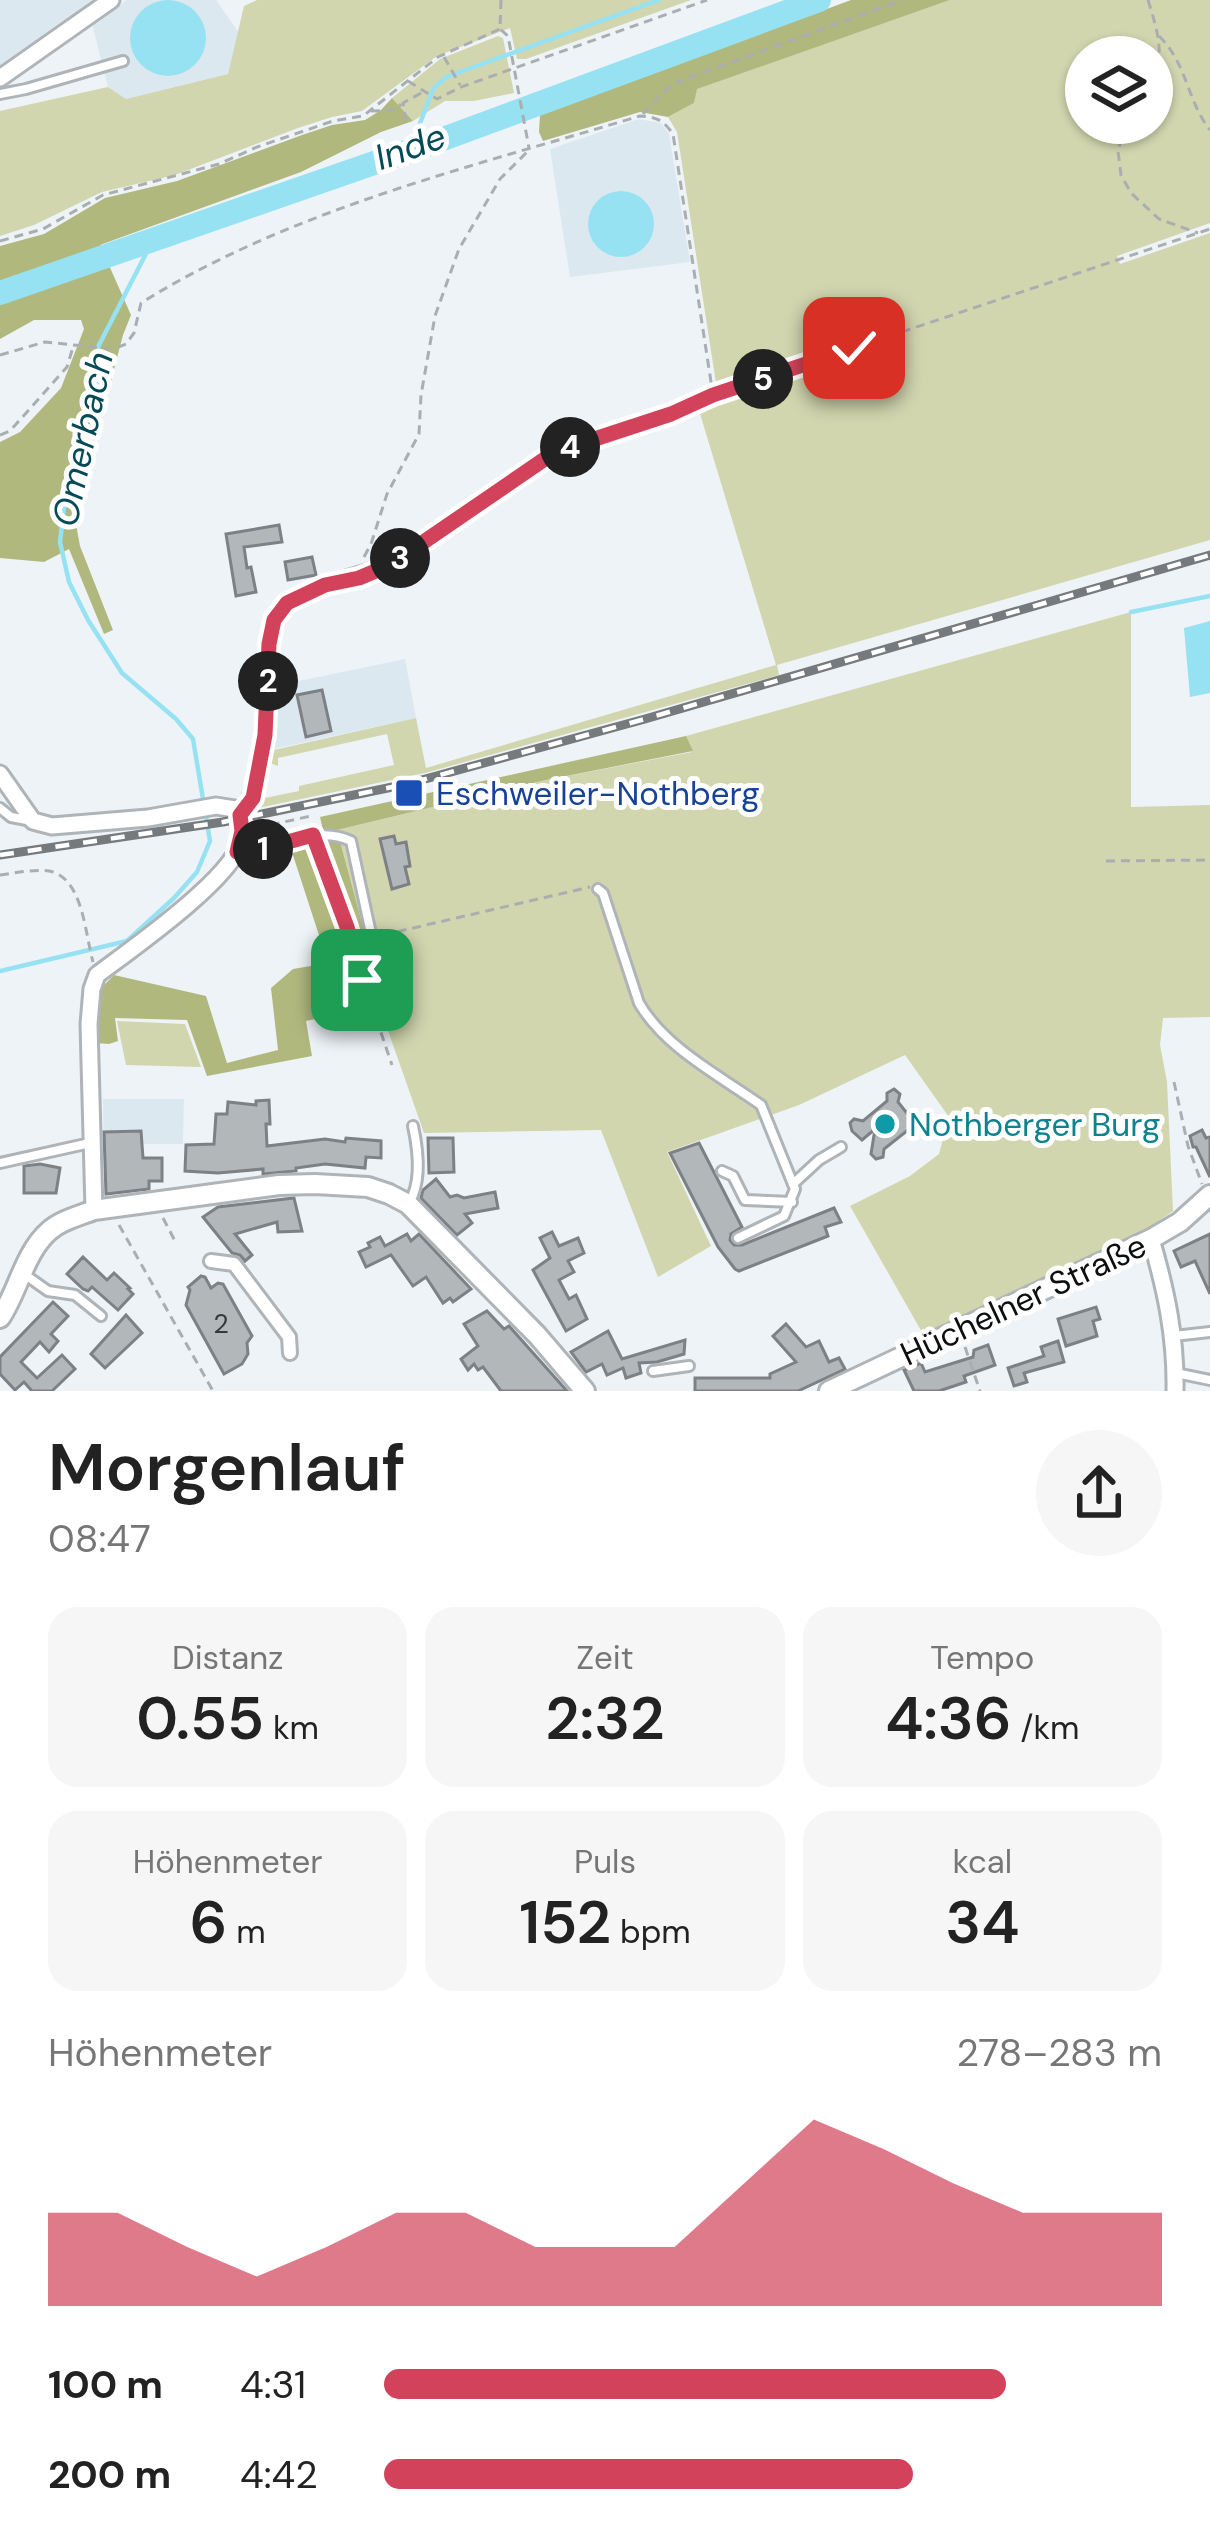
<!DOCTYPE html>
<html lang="de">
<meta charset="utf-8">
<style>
:root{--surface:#fff;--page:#f6f6f6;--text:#222;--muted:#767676;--accent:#d2425a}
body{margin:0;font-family:"DM Sans",sans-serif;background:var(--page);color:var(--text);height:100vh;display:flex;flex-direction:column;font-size:45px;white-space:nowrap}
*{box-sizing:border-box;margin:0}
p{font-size:39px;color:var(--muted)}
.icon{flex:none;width:66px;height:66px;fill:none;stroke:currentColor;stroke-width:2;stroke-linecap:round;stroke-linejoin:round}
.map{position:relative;height:1391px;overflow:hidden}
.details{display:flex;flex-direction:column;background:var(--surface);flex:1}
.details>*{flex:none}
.fabs{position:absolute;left:1065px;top:36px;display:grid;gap:24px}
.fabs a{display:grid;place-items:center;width:108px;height:108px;border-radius:50%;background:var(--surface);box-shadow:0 3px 9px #0004;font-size:60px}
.pin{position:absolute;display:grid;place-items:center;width:102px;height:102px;color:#fff;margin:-51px;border-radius:24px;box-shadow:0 6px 18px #0006}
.km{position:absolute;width:60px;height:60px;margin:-30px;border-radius:50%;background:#222;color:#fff;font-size:33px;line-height:60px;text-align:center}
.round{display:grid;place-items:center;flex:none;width:126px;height:126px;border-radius:63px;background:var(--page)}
.headline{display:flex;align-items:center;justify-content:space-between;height:204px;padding:0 48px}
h1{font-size:66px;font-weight:600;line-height:90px}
.stats{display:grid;grid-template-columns:repeat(3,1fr);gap:18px;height:204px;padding:12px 48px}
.stats div{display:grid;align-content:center;border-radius:30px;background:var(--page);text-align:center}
.stats b{font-size:60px;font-weight:600}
.stats small{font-size:33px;font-weight:400}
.stats p{font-size:33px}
.chart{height:336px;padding:24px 48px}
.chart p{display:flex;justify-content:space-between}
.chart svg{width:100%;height:216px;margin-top:12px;fill:var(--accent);opacity:.7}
ul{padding:0 48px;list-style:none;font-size:39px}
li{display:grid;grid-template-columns:192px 144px 1fr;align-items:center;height:90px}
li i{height:30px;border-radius:15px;background:var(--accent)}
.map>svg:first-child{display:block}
.built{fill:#dce8f0}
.green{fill:#d1d6af;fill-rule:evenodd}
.forest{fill:#b1b87e}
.water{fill:#96e2f3}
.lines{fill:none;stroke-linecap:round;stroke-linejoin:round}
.stream{stroke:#96e2f3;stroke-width:4.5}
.river{stroke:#96e2f3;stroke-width:24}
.building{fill:#b2b7ba;stroke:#7d8185;stroke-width:3}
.service-casing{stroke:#afb4b8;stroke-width:14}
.pedestrian-casing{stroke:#afb4b8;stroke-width:18}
.minor-casing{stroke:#afb4b8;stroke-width:21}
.tertiary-casing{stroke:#afb4b8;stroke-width:24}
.path{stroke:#aaaeb1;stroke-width:3;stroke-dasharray:9 6;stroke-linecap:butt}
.service{stroke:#fff;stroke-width:8}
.pedestrian{stroke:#fff;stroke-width:12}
.minor{stroke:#fff;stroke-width:15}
.tertiary{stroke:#fff;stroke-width:18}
.rail-casing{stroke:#767a7c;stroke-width:9}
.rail{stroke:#fff;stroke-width:4.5;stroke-dasharray:14;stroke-linecap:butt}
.route-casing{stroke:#fff;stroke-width:24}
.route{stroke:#d2425a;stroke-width:15}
.transit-dot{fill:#1a4fb4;stroke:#fff;stroke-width:4.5}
.culture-dot{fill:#0f9aa8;stroke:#fff;stroke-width:4.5}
.labels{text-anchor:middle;stroke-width:10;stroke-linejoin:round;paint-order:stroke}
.number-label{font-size:27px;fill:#36383a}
.transit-label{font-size:33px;fill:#164399;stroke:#fff;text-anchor:start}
.culture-label{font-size:33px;fill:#0d838f;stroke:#fff;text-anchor:start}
.street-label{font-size:33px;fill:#0c0e0f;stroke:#fff}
.water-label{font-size:36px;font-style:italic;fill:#054b57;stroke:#fff}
</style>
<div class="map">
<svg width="1210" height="1391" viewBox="0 0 1210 1391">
<rect width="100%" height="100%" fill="#eef3f7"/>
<g class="built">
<path d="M0,0H92L0,65Z"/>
<path d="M127,0H216L239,33L228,74L126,99L108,87L92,24Z"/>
<path d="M639,119L661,123L669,134L690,262L570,277L550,149Z"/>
<path d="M405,659L416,718L269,750L275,686Z"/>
<path d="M103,1099H184L183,1144H143L142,1149L117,1150L121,1166L104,1167Z"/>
</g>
<g class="green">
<path d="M257,0H691L526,59H517L510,28L437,56L362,111L332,117L298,128L175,175L102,192L34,225L0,236V111L108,87L126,99L228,74L244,6Z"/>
<path d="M950,0H1210V223L1117,256L1120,264L1210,233V540L777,665L779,675L425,773L258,808L260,799L299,791V786L394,765L387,734L278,758V766L270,763L274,750L416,718L426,768L776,665L698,407L736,392L734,385L716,383L677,132L668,117L694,103L696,89ZM1086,57H1152V123H1086Z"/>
<path d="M498,36L503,38L514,93L474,101H445L413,121L392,98L440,59Z"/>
<path d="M1131,612V807L1210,805V1017L1163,1018L1160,1045L1167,1082L1173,1211C1103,1262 1003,1298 923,1334L850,1206L910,1176L939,1154L949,1117L905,1055L799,1105L667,1152L711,1246L658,1277L601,1130L424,1133L379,1005L368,945L337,830L546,780L692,752L686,736Z"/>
<path d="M117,1021L185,1024L201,1067L126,1065Z"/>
</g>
<g class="forest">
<path d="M851,0H950L697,89L694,103L668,117L640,112L543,141L539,132L540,115Z"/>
<path d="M392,98L413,121L381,132L301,172L100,245L131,315L123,335L95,442L73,508L80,546L113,630L104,634L69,549L44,562L0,558V442L20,432L61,388L84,329L81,320H34L0,339V246L44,234L105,198L177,181L302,135L332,125L365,120L381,110Z"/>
<path d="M686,736L693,751L546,780L337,830L368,945L379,1005L306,1021L312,1056L207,1076L187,1020L115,1018L118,1041L109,1044L96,1043L102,987L114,975L206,996L227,1063L278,1050L271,988L293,969L328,963L290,846L325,839L320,817Z"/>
</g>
<g class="water">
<circle cx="168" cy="38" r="38"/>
<circle cx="621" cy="224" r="33"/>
<path d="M1210,621V693L1190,697L1184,628Z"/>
</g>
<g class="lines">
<g class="stream">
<path d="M410,150L433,89L446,77L659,0"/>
<path d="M1131,612L1210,596"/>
<path d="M0,971L127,941L174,898L197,872L210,841L193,739L176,719L122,673L88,620L69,582L60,542L64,508L89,440L98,396V347L152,242"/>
</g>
<path class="river" d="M0,293L443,139L819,0"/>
</g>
<g class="building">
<path d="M279,525L282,542L244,547L247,568L251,567L256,592L236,596L226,534Z"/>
<path d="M312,557L316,575L288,580L285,562Z"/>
<path d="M322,690L331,731L306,737L297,695Z"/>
<path d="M394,836L396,844L406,842L410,866L405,867L409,884L392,889L380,839Z"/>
<path d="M894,1089L900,1094L898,1102L910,1117L919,1118L921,1126L917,1130H908L884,1149L883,1157L876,1159L871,1154L875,1129L862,1140L852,1131L850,1123L854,1119L863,1121L887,1101V1093Z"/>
<path d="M269,1100L270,1124H266L267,1146L325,1139L345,1142L346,1138L381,1141V1158L366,1157L365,1168L325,1164L296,1168V1171L263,1174V1169L218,1173L185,1171L186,1145L214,1144L216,1114H227L228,1102L256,1105V1101Z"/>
<path d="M1202,1130L1206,1138L1210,1137V1177L1196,1147H1193L1190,1136Z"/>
<path d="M141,1131L143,1158H162V1181H149V1189L106,1194L104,1132Z"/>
<path d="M428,1138H453L454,1172L429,1173Z"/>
<path d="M699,1143L742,1227L731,1234L730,1240L734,1245H742L834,1208L841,1222L825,1227L828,1236L739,1271L735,1269L718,1247L670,1153Z"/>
<path d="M40,1164L60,1168L56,1193H24V1166Z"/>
<path d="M436,1179L450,1197L457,1195L464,1198L495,1192L498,1208L465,1214L472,1223L457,1235L421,1198L423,1190Z"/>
<path d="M294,1198L302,1231L278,1232L277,1222L235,1234L252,1255L245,1261L240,1255L232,1253L203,1217L218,1207Z"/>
<path d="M552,1232L559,1246L578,1238L584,1253L568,1261L574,1272L559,1280L569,1299L576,1295L587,1319L566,1331L533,1270L550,1258L540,1238Z"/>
<path d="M407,1234L411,1241L419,1234L471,1289L453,1302L450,1298L443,1303L426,1277L413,1286L391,1255L366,1267L359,1252L370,1247L368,1243L380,1237L385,1246Z"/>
<path d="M1210,1234V1294L1195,1261L1181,1267L1174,1251Z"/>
<path d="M83,1257L107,1280L114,1273L130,1288L128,1289L133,1294L118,1310L92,1287L88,1291L83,1289L67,1274Z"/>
<path d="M201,1276L205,1277L211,1288L218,1283L223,1284L252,1336L247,1343L248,1354L242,1364L224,1374L186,1305L190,1290L188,1287Z"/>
<path d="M53,1302L68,1316L51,1334L58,1341L49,1352L40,1342L21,1362L37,1378L62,1355L75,1369L52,1391H32L24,1382L15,1390L0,1374V1357Z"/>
<path d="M1096,1307L1100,1319L1093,1321L1097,1336L1066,1346L1058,1319Z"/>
<path d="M487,1311L504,1329L509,1326L567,1391H501L483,1367L478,1370L474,1364L468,1370L461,1359L478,1346L464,1324Z"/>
<path d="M126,1315L142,1333L105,1368L91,1354Z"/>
<path d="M786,1324L806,1347L819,1341L829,1362L839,1358L845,1369L798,1391H695V1378H770V1374L796,1362L773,1336Z"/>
<path d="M608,1331L622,1359L685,1340L684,1354L657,1362L639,1363L641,1373L626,1378L623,1368L607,1375L602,1364L586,1372L571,1352Z"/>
<path d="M1058,1341L1064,1362L1024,1373L1027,1382L1014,1386L1008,1368L1044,1356L1041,1347Z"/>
<path d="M988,1345L995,1365L964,1376L966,1382L939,1391H914L904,1370L921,1363L925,1372L973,1357L974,1350Z"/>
</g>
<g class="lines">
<g class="service-casing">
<g id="service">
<path d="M0,94L26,89L123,61"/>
<path d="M0,808L11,817L32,821"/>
<path d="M239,852C277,852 313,823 351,841L372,938"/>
<path d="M598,889L603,893L639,1003C665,1048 720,1076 761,1105L795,1189L784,1216L738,1238"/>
<path d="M0,1163L90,1143"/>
<path d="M722,1171L733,1176L745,1200L792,1202"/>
<path d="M793,1184L819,1160L841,1147"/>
<path d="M409,1203C422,1182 418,1149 413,1126"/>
<path d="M24,1274L48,1291L75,1295L101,1316"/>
<path d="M1174,1336L1210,1332"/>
<path d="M653,1371L689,1366"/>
<path d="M1176,1373L1210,1380"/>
</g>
</g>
<g class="pedestrian-casing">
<path id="pedestrian" d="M211,1261L234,1264L289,1337L290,1353"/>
</g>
<g class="minor-casing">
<g id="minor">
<path d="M0,78L111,0"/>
<path d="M0,774L33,821L52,826L148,818L216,806L235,809L240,815"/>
<path d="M94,1210L89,1024L92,989L97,975C130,950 229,881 240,844C243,835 242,825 240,815C284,762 248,643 285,607C306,586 361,577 390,565"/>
<path d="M1151,1239C1166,1290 1176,1337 1175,1391"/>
</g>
</g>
<g class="tertiary-casing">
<g id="tertiary">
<path d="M0,1318C18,1292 24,1253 49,1231C61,1220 79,1216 94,1210L279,1185L315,1184L368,1187L389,1194L408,1204L537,1335L585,1391"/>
<path d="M829,1391L1151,1239L1180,1222L1210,1195"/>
</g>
</g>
<g class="path">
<path d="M501,0L500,29L508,36L529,148"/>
<path d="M1148,0C1157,29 1166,56 1152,84"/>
<path d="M1159,36C1187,63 1187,101 1210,130"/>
<path d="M444,57L460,85"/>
<path d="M408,81L437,99L461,87L707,0"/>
<path d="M371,111L396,110L401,104"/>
<path d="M643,114L672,84L902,0"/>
<path d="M406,121L403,103L423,92"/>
<path d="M1125,123L1118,151L1121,175L1131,193L1159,219L1198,233"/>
<path d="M0,241L43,229L103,195L219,164L257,147L333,121L363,116L438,57L500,29"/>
<path d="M0,355L45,342L113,349L126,344L134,333L141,303C292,209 471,167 640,116C657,117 663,120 673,134L713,395"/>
<path d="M0,435L10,431L67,367L73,347"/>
<path d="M364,557L371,544L387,494L419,434L421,395L435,316L459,249L500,179L528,151"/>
<path d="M400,558L555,452L671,414L713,395L1210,229"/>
<path d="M256,828L311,816"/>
<path d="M318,848L392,1065"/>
<path d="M1106,861L1210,860"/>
<path d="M0,875C15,873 33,869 49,871C83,877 85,934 93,962"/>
<path d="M383,935L590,887"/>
<path d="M1174,1082L1188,1146L1202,1184"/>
<path d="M163,1218L176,1243"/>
<path d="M119,1225L213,1391"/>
<path d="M965,1347L980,1391"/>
</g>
<use href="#service" class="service"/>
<use href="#pedestrian" class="pedestrian"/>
<use href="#minor" class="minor"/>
<use href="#tertiary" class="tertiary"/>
<g class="rail-casing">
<path id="rail" d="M0,855L223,822L407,784L645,719L1210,555"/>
</g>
<use href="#rail" class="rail"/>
</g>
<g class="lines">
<g class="route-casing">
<path id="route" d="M362,980L347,927L313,835L251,852H237L242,831L240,815L253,798L265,735L269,644L274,620L287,603L325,585L359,578L390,565L555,452L671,414L713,395L854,348"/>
</g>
<use href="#route" class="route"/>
</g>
<rect class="transit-dot" x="394" y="778" width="30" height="30" rx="6"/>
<circle class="culture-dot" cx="885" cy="1124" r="12"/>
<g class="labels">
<g class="number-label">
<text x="221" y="1333">2</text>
</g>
<g class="transit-label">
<text x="436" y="805">Eschweiler-Nothberg</text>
</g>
<g class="culture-label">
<text x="909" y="1136">Nothberger Burg</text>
</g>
<g class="street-label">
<text transform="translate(1023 1299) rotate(-25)" y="12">Hüchelner Straße</text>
</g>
<g class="water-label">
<text transform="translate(410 146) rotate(-20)" y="13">Inde</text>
<text transform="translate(82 439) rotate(-78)" y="13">Omerbach</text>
</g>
</g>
</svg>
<div class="fabs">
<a><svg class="icon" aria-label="layers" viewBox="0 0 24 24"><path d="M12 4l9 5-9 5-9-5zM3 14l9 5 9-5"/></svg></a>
</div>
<div class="pin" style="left:362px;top:980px;background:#1e9e55"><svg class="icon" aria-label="arrive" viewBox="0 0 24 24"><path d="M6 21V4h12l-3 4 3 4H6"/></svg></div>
<div class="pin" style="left:854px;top:348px;background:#d93025"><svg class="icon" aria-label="check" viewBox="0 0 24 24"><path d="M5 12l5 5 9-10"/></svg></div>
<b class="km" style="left:263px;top:849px">1</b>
<b class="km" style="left:268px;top:681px">2</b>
<b class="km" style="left:400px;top:558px">3</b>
<b class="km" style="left:570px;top:447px">4</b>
<b class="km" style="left:763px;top:379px">5</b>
</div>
<section class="details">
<div class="headline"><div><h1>Morgenlauf</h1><p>08:47</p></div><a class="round"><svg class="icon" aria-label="share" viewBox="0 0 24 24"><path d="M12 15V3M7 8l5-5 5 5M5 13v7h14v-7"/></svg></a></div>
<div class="stats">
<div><p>Distanz</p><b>0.55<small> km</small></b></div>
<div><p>Zeit</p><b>2:32</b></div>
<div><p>Tempo</p><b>4:36<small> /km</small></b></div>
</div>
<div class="stats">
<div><p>Höhenmeter</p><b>6<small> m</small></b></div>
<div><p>Puls</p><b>152<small> bpm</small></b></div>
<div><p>kcal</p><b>34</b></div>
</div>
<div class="chart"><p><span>Höhenmeter</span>278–283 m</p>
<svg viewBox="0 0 160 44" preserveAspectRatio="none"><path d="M0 44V25L10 25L20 32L30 38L40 32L50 25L60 25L70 32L80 32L90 32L100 19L110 6L120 12L130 19L140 25L150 25L160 25V44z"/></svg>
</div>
<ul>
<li><b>100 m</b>4:31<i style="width:80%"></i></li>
<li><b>200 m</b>4:42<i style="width:68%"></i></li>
</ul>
</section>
